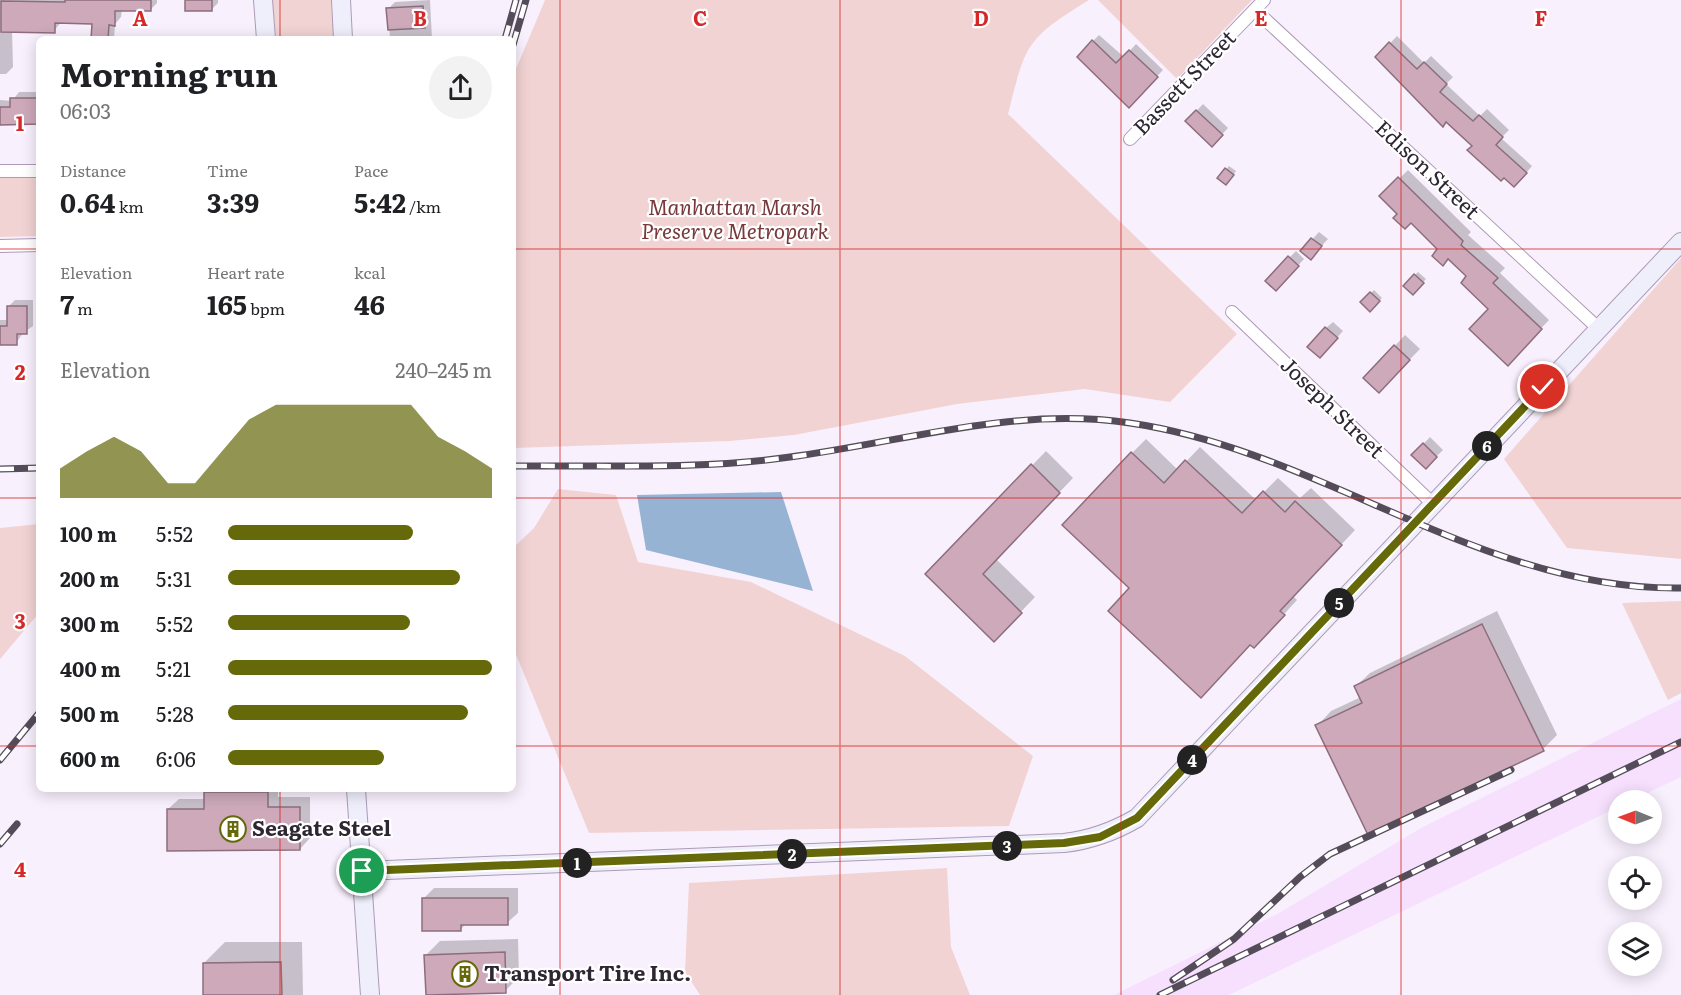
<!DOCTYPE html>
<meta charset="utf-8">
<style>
:root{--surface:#fff;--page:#f2f2f2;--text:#202124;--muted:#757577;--accent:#656909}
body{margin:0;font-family:Literata,serif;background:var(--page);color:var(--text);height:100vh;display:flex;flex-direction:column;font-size:22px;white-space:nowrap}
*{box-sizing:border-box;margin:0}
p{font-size:20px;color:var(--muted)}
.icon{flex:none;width:33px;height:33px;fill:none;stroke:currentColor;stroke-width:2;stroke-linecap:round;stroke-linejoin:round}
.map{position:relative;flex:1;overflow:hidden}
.drawer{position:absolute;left:36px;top:36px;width:480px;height:756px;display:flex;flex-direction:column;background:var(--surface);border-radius:9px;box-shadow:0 3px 15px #0003}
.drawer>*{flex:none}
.needle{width:39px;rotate:271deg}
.controls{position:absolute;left:1608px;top:790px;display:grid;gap:12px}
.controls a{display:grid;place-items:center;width:54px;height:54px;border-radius:50%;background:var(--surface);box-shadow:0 3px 15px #0003;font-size:30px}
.pin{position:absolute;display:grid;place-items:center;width:51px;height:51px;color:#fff;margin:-26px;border:3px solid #fff;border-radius:50%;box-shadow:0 2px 6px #0007}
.km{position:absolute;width:30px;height:30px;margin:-15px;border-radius:50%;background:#222;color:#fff;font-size:16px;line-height:30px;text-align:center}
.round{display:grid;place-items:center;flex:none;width:63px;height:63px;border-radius:32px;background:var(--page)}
.summary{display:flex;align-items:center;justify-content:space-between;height:102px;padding:0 24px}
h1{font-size:33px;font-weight:700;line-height:45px}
.stats{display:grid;grid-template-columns:repeat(3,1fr);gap:9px;height:102px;padding:6px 24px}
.stats div{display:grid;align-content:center}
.stats b{font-size:26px;font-weight:700}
.stats small{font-size:16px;font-weight:400}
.stats p{font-size:16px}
.chart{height:168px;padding:12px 24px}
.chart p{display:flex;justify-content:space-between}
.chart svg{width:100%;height:108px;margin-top:6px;fill:var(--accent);opacity:.7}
ul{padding:0 24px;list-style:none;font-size:20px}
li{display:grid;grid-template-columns:96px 72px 1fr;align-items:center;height:45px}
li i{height:15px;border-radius:8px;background:var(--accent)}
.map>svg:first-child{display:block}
.built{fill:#f6e0fe}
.green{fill:#f2d3d3}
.water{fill:#97b3d4}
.shadow{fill:#0003}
.building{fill:#cda9ba;stroke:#8d6d7d;stroke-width:1.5}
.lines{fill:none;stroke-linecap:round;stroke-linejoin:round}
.street-casing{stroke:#ae9ab7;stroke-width:14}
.secondary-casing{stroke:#ae9ab7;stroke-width:20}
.street{stroke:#fff;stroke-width:12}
.secondary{stroke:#efeffc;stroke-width:18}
.rail-casing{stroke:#554c59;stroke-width:7}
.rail{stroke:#fff;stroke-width:4.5;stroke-dasharray:14;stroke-linecap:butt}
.route-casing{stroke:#fff;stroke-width:12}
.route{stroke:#656909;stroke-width:8}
.grid{fill:none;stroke:#d62828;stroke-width:1.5;stroke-opacity:0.55}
.labels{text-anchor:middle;stroke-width:4.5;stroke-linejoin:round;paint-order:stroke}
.street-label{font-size:21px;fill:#2e2632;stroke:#fff}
.park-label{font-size:21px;font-style:italic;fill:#77393b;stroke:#fff}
.poi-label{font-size:21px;font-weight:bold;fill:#2e2632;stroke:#fff;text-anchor:start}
.grid-label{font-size:20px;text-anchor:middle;font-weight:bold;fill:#d62828;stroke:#fff;stroke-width:4.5;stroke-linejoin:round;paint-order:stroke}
</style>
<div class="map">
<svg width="1681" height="995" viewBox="0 0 1681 995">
<rect width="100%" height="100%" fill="#f9f0fd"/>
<path class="built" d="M1681,699V777L1631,801H1618V807L1229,995H1114L1279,913L1421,828Z"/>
<g class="green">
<path d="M272,0H331L334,39H276Z"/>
<path d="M545,0H1089C1026,39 1026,43 1008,114L1237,334L1170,402L1085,389L957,404L794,435L730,441L513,448V76Z"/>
<path d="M1098,0H1252L1177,79Z"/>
<path d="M0,177H39V236L0,237Z"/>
<path d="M1681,258V559L1567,548L1504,459Z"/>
<path d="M558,489L616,495L638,562L751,582L905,656L1033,756L1009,826L589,833L513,647V548L534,528Z"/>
<path d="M39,524V613L0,659V528Z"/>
<path d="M1681,601V693L1668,700L1622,603Z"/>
<path d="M947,868L951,947L970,995H700L685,972L689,883Z"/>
</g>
<path class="water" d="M781,492L813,591L646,550L637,495Z"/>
<g class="shadow">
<path d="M0,0H157V3L150,10L122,9L121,17L115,24L114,39H93V23L61,22L54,31L12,30L13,67L6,74H0Z"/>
<path d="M187,0H218V3L211,10Z"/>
<path d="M430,0L432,39H390L388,9L395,2Z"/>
<path d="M1099,35L1124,57L1136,44L1163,70L1129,106L1093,41Z"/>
<path d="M1397,36L1424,63L1431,56L1453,77L1446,84L1480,116L1487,109L1509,130L1501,138L1532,166L1521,179L1474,145L1377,57Z"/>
<path d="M19,92H39V123L0,116V100L12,101Z"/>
<path d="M1203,104L1228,128L1212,145L1187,121Z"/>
<path d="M1229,166L1236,171L1229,181L1219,178Z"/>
<path d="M1408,170L1471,232L1468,235L1505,268L1500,273L1549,320L1508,363L1490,309L1468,276L1382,196Z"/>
<path d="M1319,232L1328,239L1317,251H1302Z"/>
<path d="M1296,251L1304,259L1282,283L1289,258Z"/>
<path d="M1418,272L1426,279L1413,293L1405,285Z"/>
<path d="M1374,290L1382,298L1370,310L1362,302Z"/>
<path d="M15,300H33V326L23,333L16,343H0V320H9L8,307Z"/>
<path d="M1333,322L1343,331L1326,350V328Z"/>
<path d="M1405,335L1420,349L1379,391L1365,378Z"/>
<path d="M1430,437L1443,450L1426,467L1413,455Z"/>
<path d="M1146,439L1178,470L1200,447L1256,500L1278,478L1300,498L1311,488L1355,530L1293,596L1297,600L1268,632L1131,588L1132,453Z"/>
<path d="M1046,451L1073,478L996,559L1035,597L994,640L927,574Z"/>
<path d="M1497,611L1557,735L1543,749L1317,726L1331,711L1361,697L1355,687L1370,673Z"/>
<path d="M209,789H278V797H310V838L300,849L168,809L179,799H205Z"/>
<path d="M434,888H518V913L507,923H467L461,929L424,898Z"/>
<path d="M518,939L519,977L505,991L426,955L440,941Z"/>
<path d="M225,942H302L303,995H205L204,963Z"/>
</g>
<g class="building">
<path d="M65,0H151V11H115V26L109,25L108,39H91L92,24L55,23V33L1,32V1L65,2Z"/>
<rect x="185" y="0" width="27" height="11"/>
<path d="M423,6L425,28L388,30L386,8Z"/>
<path d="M1092,40L1116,63L1129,50L1158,77L1129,108L1077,57Z"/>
<path d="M1389,42L1417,69L1424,62L1447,84L1440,92L1473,121L1479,115L1503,137L1496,145L1527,173L1514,187L1504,178L1501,181L1489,170L1467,150L1472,146L1446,122L1443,127L1375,57Z"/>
<path d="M10,98H39V124L0,125V107H10Z"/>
<path d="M1196,110L1223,135L1212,147L1185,121Z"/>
<path d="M1225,168L1234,175L1226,185L1217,178Z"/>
<path d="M1398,177L1463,241L1461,245L1498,278L1493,283L1542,329L1508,366L1469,329L1488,309L1461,283L1466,276L1448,259L1443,266L1432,256L1437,249L1411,223L1405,229L1393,218L1397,214L1379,196Z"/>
<path d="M1311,238L1322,246L1311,260L1300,251Z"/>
<path d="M1288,256L1299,266L1276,291L1265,281Z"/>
<path d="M1414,274L1424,283L1413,295L1403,286Z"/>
<path d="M1370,292L1380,301L1370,312L1360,302Z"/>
<path d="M7,306H27V334H17V345H0V326H7Z"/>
<path d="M1325,327L1338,338L1320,358L1307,347Z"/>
<path d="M1394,345L1410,360L1379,393L1363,378Z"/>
<path d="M1423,443L1437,457L1426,469L1411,455Z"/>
<path d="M1131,452L1164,483L1185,460L1242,513L1263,491L1285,512L1295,501L1342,545L1280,611L1285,615L1254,648L1250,645L1201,698L1108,611L1129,588L1062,525Z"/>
<path d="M1031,464L1060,493L983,574L1022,613L994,642L925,574Z"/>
<path d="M1482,624L1544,751L1368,835L1315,725L1362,703L1354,686Z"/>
<path d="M204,792H268V807H300V850L167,851V809H204Z"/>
<path d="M422,898H508V925H461V931H422Z"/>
<path d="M505,952L506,993L426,995L424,955Z"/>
<path d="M281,962L282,995H203V963Z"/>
</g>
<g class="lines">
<g class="street-casing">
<g id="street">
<path d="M1255,10L1599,329"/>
<path d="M1130,139L1264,0"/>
<path d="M0,171H39"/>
<path d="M0,246L39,245"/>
<path d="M1232,312L1432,503"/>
</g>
</g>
<g class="secondary-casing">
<g id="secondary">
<path d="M263,0L266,39"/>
<path d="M341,0L343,39"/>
<path d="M356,789L370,995"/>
<path d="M362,871L1064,843C1091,840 1113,832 1137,818L1681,242"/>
</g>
</g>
<use href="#street" class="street"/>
<use href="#secondary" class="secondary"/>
<g class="rail-casing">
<g id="rail">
<path d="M505,39L516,0"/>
<path d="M513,45L526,0"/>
<path d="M513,466C605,465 699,470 790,457C904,442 1014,406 1130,423C1322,451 1483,591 1681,588"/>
<path d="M0,469L39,468"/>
<path d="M0,760L39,713"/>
<path d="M0,844L17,824"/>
<path d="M1173,980L1234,939L1300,877L1330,854L1511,770"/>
<path d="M1160,995L1681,742"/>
</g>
</g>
<use href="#rail" class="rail"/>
</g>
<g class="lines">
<g class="route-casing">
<path id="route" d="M362,871L1064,843L1100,837L1137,818L1543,387"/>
</g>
<use href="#route" class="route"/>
</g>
<path class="grid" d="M280,0V39M560,0V995M840,0V995M1121,0V995M1401,0V995M0,249H39M513,249H1681M0,498H39M513,498H1681M0,746H39M513,746H1681M280,789V995"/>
<defs>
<g id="building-ring" transform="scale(1.35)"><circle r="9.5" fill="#fff" stroke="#656909" stroke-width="1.5"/><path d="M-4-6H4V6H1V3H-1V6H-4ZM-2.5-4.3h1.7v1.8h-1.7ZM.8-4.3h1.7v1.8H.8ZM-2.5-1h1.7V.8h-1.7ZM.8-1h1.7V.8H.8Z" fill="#656909"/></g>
</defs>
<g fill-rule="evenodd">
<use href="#building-ring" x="233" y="829"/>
<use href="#building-ring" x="465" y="974"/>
</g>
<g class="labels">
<g class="street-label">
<text transform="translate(1185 83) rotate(-46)" y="7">Bassett Street</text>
<text transform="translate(1427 170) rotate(43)" y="7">Edison Street</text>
<text transform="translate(1332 408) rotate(44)" y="7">Joseph Street</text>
</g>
<g class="park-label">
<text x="735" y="215">Manhattan Marsh<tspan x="735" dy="24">Preserve Metropark</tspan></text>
</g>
<g class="poi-label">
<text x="252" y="836">Seagate Steel</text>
<text x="484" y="981">Transport Tire Inc.</text>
</g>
</g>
<g class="grid-label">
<text x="140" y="26">A</text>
<text x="420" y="26">B</text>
<text x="700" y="26">C</text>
<text x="981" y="26">D</text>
<text x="1261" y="26">E</text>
<text x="1541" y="26">F</text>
<text x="20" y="131">1</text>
<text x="20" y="380">2</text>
<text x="20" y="629">3</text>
<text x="20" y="877">4</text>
</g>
</svg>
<div class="controls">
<a><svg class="needle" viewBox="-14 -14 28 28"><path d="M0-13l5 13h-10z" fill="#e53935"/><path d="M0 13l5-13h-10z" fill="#757577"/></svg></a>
<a><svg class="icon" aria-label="locate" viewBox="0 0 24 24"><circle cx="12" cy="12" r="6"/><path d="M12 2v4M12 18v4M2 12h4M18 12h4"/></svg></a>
<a><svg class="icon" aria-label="layers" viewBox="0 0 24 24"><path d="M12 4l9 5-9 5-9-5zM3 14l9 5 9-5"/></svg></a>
</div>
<div class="pin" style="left:362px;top:871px;background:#1e9e55"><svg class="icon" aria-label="arrive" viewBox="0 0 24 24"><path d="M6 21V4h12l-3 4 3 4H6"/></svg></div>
<div class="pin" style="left:1543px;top:387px;background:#d93025"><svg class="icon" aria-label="check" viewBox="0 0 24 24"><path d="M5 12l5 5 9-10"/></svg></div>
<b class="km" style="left:577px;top:863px">1</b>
<b class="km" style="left:792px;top:854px">2</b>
<b class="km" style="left:1007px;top:846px">3</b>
<b class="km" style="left:1192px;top:760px">4</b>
<b class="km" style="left:1339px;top:603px">5</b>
<b class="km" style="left:1487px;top:446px">6</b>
<section class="drawer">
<div class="summary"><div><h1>Morning run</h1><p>06:03</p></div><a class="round"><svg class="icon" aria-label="share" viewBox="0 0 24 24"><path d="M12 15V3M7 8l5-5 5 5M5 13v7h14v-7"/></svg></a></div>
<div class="stats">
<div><p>Distance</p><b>0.64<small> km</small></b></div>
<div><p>Time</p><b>3:39</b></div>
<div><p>Pace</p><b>5:42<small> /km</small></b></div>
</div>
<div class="stats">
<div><p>Elevation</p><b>7<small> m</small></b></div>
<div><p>Heart rate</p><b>165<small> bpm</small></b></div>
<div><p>kcal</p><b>46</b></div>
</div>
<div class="chart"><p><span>Elevation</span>240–245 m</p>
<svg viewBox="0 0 160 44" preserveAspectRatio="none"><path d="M0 44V32L10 25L20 19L30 25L40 38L50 38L60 25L70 12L80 6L90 6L100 6L110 6L120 6L130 6L140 19L150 25L160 32V44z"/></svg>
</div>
<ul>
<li><b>100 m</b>5:52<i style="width:70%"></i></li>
<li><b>200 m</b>5:31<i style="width:88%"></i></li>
<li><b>300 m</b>5:52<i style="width:69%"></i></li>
<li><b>400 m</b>5:21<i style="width:100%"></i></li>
<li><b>500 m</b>5:28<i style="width:91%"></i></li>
<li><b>600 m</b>6:06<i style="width:59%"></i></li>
</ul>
</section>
</div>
